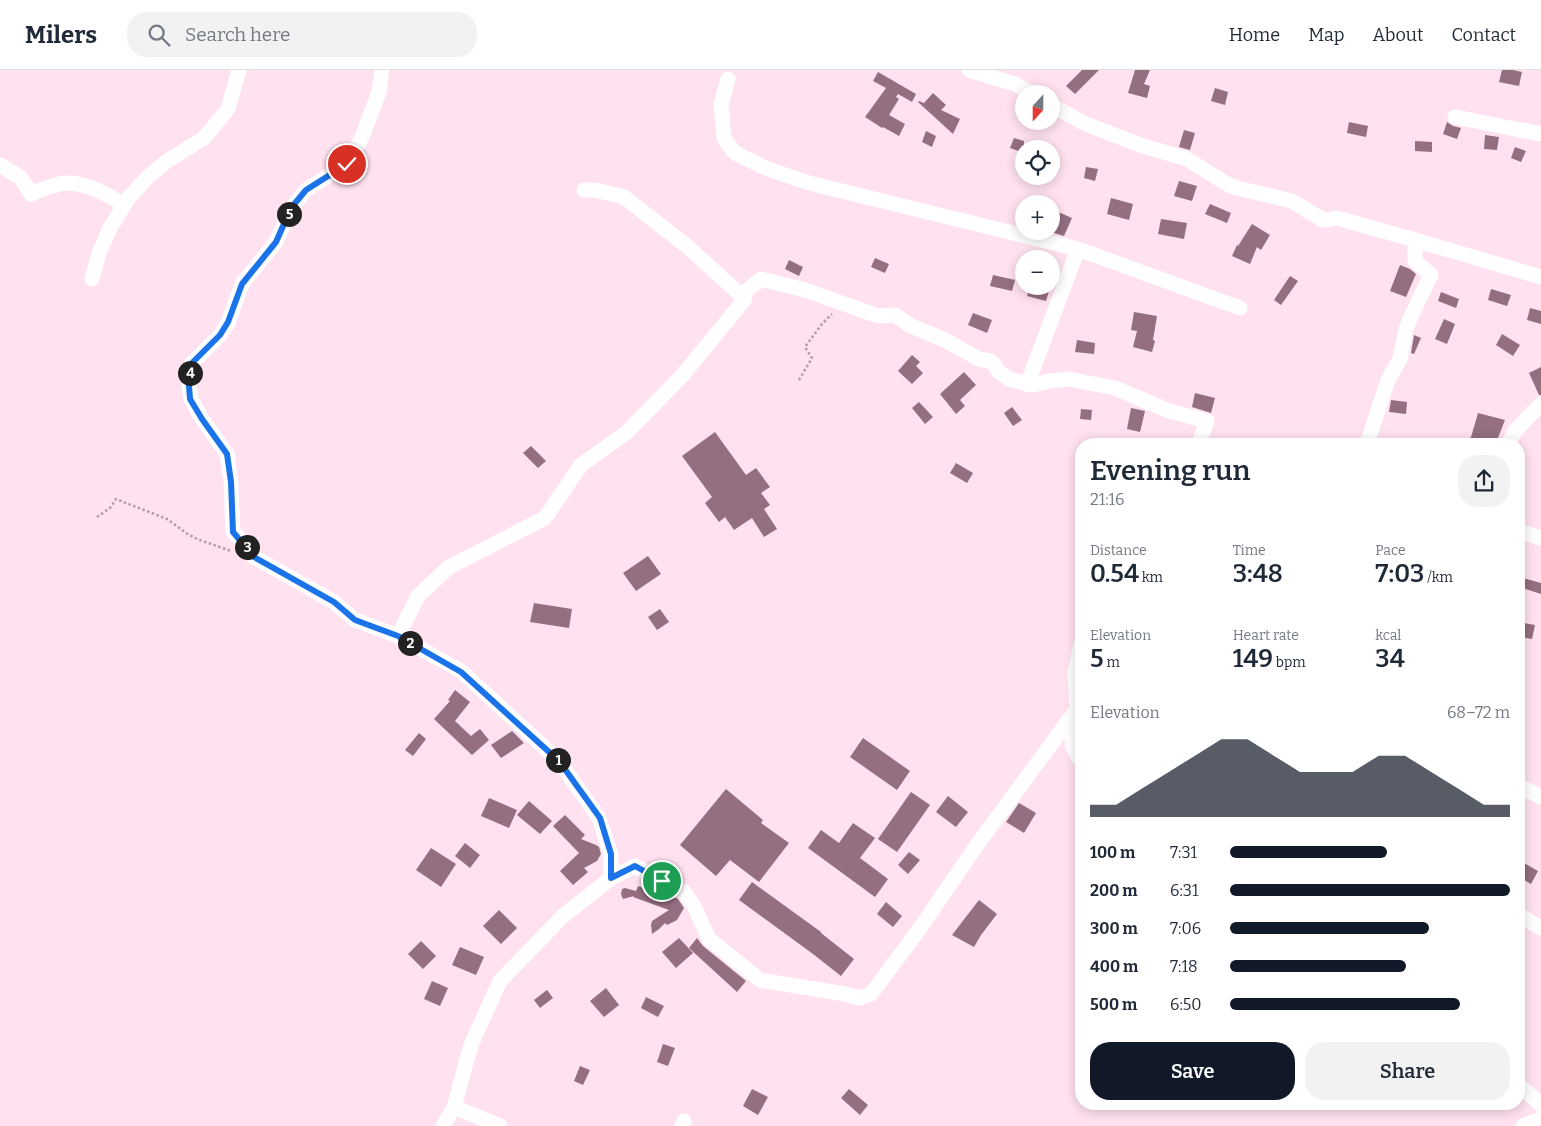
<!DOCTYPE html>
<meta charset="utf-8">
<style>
:root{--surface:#fff;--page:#f2f2f3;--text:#1f2937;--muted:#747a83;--line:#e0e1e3;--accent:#111827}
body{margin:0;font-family:Bitter,serif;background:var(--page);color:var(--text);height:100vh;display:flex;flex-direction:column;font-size:19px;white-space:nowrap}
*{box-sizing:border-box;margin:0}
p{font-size:16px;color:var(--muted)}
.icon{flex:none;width:28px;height:28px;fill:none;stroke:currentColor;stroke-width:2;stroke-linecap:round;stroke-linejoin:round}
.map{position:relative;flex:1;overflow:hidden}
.panel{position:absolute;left:1075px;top:368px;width:450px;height:672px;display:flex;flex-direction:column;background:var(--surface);border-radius:20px;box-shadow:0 2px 12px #0003}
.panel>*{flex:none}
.needle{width:32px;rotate:201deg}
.fabs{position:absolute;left:1015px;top:15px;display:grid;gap:10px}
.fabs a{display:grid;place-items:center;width:45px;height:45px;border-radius:50%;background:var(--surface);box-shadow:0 2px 12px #0003;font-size:25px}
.pin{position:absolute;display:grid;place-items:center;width:42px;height:42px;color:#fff;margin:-21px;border:2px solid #fff;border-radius:50%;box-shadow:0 1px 5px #0007}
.km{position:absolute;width:25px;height:25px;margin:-12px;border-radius:50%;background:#222;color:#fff;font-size:14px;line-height:25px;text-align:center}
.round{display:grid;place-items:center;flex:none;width:52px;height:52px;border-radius:20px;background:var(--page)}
.summary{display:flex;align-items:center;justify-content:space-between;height:85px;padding:0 15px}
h1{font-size:28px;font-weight:600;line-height:38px}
.metrics{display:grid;grid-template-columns:repeat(3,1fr);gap:8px;height:85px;padding:5px 15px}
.metrics div{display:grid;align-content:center}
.metrics b{font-size:25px;font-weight:600}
.metrics small{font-size:14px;font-weight:400}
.metrics p{font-size:14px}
.chart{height:140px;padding:10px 15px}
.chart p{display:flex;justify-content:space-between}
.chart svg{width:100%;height:90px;margin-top:5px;fill:var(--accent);opacity:.7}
.action{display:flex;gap:10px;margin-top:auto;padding:10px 15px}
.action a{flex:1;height:58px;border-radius:20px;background:var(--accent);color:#fff;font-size:20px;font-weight:600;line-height:58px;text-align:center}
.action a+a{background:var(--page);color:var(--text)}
ul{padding:0 15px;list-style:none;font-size:16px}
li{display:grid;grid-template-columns:80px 60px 1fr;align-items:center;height:38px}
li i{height:12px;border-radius:6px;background:var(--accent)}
header{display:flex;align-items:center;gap:30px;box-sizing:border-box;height:70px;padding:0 25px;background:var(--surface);border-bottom:1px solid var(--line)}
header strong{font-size:24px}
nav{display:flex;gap:28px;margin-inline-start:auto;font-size:18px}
.search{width:350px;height:45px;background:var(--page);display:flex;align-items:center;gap:12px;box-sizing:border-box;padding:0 18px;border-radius:20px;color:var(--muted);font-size:19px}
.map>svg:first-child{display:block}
.building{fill:#946e81}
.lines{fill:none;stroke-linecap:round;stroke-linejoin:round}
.path{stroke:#b39ba7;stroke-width:2.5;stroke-dasharray:2.5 2.5;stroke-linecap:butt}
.minor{stroke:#fff;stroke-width:15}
.route-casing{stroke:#fff;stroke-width:10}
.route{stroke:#1a73e8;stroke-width:6}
</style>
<header>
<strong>Milers</strong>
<div class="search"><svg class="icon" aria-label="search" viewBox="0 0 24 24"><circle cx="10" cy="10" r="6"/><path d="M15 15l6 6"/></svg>Search here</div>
<nav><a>Home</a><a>Map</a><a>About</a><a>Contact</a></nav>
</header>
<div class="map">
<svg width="1541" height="1056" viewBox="0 0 1541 1056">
<rect width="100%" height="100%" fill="#ffe1f0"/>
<g class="building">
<path d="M1082,0H1099L1075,24L1066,16Z"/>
<path d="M1135,0H1150L1144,14L1150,16L1147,28L1128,23Z"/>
<path d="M1502,0H1513L1522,2L1519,16L1499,12Z"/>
<path d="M878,2L916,24L912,32L898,24L896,27L899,29L889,45L905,54L899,66L883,57L882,58L865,47L886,18L873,11Z"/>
<path d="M1215,18L1228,22L1225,35L1211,31Z"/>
<path d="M933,23L946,35L941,40L960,49L953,64L918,32L919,31L924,33Z"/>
<path d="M1349,52L1368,56L1366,67L1347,63Z"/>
<path d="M1447,52L1453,56L1461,58L1457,69L1443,64Z"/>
<path d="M1184,60L1195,63L1190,80L1179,77Z"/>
<path d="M926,61L936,66L932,77L922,72Z"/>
<path d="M1485,65L1499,67L1497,80L1484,79Z"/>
<path d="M1014,68L1024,71V83L1010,78Z"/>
<path d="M1415,71L1432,72V82L1415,81Z"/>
<path d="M1515,77L1526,81L1521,92L1511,88Z"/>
<path d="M1086,97L1098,99L1095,111L1084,108Z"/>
<path d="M1179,111L1197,116L1192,131L1174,126Z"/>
<path d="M1111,128L1133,134L1129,150L1107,144Z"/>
<path d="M1210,134L1231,143L1227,153L1205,144Z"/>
<path d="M1056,141L1072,148L1064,166L1051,162V153Z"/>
<path d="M1161,149L1187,153L1184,169L1158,164Z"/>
<path d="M1252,154L1270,165L1261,180L1257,177L1250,194L1232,186L1237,175L1238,176Z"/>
<path d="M875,188L889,194L885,203L871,197Z"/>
<path d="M789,190L803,197L799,206L785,199Z"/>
<path d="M1400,195L1410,199L1416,204L1406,227L1390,221Z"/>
<path d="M993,205L1015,210L1012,221L990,216Z"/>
<path d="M1290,206L1298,211L1281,235L1274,230Z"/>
<path d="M1030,216L1049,221L1046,231L1027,226Z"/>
<path d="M1491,219L1511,225L1507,236L1488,230Z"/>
<path d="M1441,222L1459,229L1456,238L1438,231Z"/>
<path d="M1530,238L1541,241V254L1527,250Z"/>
<path d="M1134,242L1157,246L1153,270L1155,271L1152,282L1133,277L1137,261L1131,260Z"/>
<path d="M973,243L992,250L987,263L968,255Z"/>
<path d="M1444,249L1455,254L1447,274L1435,269Z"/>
<path d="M1502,264L1520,275L1513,286L1496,275Z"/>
<path d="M1414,265L1421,268L1414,284L1411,283Z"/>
<path d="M1077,270L1095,273L1094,284L1075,282Z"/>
<path d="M912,285L920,292L916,296L923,303L912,314L898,301Z"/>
<path d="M1541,297V325H1539L1529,303Z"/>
<path d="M964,302L976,315L960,330L965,336L956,344L940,324Z"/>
<path d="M1195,323L1215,328L1211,343L1192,337Z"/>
<path d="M1391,330L1407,332L1406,344L1389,342Z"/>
<path d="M919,332L933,347L925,354L912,338Z"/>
<path d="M1012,337L1022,350L1013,356L1004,343Z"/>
<path d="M1131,338L1145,341L1140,362L1127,359Z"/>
<path d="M1081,339L1092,340L1091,350L1080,349Z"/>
<path d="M1478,343L1505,350L1496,373L1482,368V374H1469Z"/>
<path d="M715,362L746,405L756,398L770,417L761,423L770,435L764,439L777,459L764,467L752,448L734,460L725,447L719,452L705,433L712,427L682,386Z"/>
<path d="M531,376L546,391L538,398L523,383Z"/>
<path d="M956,393L973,403L967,413L950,403Z"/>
<path d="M648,486L661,504L636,521L623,503Z"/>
<path d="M1519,507L1541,513V524L1519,517Z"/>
<path d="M534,533L572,539L569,558L530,552Z"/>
<path d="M660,539L669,552L657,560L648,547Z"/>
<path d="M1519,552L1535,555L1532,569L1519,567Z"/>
<path d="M455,620L470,632L455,651L471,666L480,659L489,670L472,685L434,649L450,631L448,630Z"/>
<path d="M512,661L524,673L501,688L491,675Z"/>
<path d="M419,663L426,669L413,686L405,680Z"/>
<path d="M863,668L910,701L897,720L850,687Z"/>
<path d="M726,719L763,750L761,753L789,773L759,812L730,790L716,806L680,775Z"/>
<path d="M911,722L930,735L897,782L878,769Z"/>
<path d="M948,726L968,742L956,757L936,742Z"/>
<path d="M489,728L517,740L509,758L481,746Z"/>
<path d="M529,731L552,751L540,764L517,745Z"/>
<path d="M1019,733L1036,743L1024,763L1006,752Z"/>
<path d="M565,745L585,765L581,769L596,775L599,777L601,784L597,791L584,798L588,802L573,815L560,801L579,783L553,756Z"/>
<path d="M853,753L875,768L860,788L888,809L875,827L808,778L821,760L839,773Z"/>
<path d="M465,773L480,785L470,798L455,786Z"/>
<path d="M431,778L456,794L441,817L416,800Z"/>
<path d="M909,782L920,790L908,804L898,795Z"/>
<path d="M1519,790L1538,801L1531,814L1519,807Z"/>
<path d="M752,812L821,862V863L854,889L841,906L813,884L739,830Z"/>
<path d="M638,816L670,827L671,826L678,829L684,838L677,850L667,855L665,853L659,859L652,864L651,855L652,851L669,840L633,827L634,826L623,829L621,824L622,819L625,818L636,821Z"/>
<path d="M979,830L997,844L981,865L974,877L952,865Z"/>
<path d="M886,832L902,846L893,857L877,844Z"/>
<path d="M499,840L517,858L501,874L483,856Z"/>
<path d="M679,868L693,883L676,898L662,882Z"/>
<path d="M697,868L703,876L746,911L737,922L689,878Z"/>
<path d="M421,871L436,886L423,899L408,884Z"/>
<path d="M460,877L484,887L476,905L452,895Z"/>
<path d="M432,911L448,918L440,936L424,929Z"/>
<path d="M606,918L619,935L604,947L590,931Z"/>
<path d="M547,920L553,928L540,938L534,930Z"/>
<path d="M646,927L664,936L658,947L641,938Z"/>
<path d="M663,974L675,978L668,996L657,992Z"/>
<path d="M580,996L590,1000L583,1015L574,1011Z"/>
<path d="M752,1019L768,1027L758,1045L743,1036Z"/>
<path d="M849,1019L868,1035L860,1045L841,1028Z"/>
</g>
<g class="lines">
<g class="path">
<path d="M799,310L812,288L805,277L822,254L832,244"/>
<path d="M97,447L110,438L116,429L167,449L186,463L197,469L231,481"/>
</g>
<g class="minor">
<path d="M382,0L379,22L362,67L347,94L306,120L291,138L276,172L242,214L228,253L220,265L191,294L189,316L191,329L202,349L227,384L231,412L233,461L254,487L334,532L355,550L398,566L461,601L559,691L599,748L611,785V808L635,796L662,811L684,822L694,836L709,869L760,910L845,924L859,928L871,924L918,861L977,775L1077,639L1081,640"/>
<path d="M969,0L1015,14L1032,24"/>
<path d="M728,9L721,35L724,68L735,83L768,99L809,113L1078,179L1240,238"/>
<path d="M1051,35L1086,54L1140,75L1187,89L1227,114L1237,118L1292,131L1323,150H1327L1337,148L1415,170L1541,207"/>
<path d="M1455,47L1541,64"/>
<path d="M0,95L21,108L31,124C43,119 56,113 69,113C89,114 108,125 124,135"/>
<path d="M92,209L99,183L110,158L130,126L150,105L167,91L204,68L228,39L239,0"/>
<path d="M743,227L746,221L761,209L805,220L878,246L895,245L911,256L945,270L979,289L990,291L994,294L998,301L1009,309L1033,315L1049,311L1068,309L1115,318L1169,341L1207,351L1199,374"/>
<path d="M1027,315L1078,179"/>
<path d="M1367,374L1388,310L1400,289L1406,259L1414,240L1431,205L1415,191V170"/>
<path d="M1508,374L1515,361L1541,334"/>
<path d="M1519,461L1541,468"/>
<path d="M398,566L418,526L449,497L545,448L581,395L626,363L681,307L745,229L688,177L624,127L595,120H584"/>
<path d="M1081,574L1075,603L1077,639L1072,674L1078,687L1081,690"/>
<path d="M1519,716L1541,727"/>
<path d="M1519,845L1541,858"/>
<path d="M1519,1015L1541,1035"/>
<path d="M454,1037L500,1056"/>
<path d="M443,1056L454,1037L471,975L500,911L563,846L611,808"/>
<path d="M682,1056L684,1051"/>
<path d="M1523,1056L1541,1049"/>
</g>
</g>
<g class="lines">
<g class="route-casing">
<path id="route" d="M347,94L306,120L291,138L276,172L242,214L228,252L220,265L191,294L189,316L190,329L202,349L227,384L231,412L233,462L254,487L334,532L355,550L398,566L461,602L559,691L600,748L611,784V808L635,796L662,811"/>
</g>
<use href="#route" class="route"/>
</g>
</svg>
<div class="fabs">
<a><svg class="needle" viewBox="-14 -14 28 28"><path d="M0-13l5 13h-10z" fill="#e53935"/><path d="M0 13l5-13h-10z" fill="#747a83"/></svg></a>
<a><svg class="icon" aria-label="locate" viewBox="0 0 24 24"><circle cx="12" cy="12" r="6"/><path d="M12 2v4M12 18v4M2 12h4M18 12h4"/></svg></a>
<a>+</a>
<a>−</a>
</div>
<div class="pin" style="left:662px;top:811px;background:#1e9e55"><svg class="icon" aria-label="arrive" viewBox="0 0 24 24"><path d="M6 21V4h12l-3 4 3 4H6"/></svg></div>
<div class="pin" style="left:347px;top:94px;background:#d93025"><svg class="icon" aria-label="check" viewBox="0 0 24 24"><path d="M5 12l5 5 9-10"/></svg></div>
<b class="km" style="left:558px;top:690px">1</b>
<b class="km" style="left:410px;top:573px">2</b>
<b class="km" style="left:247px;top:477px">3</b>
<b class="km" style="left:190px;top:303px">4</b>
<b class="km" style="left:289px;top:144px">5</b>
<section class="panel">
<div class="summary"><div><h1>Evening run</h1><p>21:16</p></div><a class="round"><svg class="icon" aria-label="share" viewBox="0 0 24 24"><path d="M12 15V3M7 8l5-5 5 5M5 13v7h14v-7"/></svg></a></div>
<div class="metrics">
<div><p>Distance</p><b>0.54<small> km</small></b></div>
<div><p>Time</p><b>3:48</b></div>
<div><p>Pace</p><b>7:03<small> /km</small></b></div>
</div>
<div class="metrics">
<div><p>Elevation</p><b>5<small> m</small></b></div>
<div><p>Heart rate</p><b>149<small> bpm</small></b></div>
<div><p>kcal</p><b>34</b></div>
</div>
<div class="chart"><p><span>Elevation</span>68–72 m</p>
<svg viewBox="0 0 160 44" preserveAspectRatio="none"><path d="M0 44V38L10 38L20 30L30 22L40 14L50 6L60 6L70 14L80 22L90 22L100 22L110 14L120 14L130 22L140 30L150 38L160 38V44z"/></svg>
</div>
<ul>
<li><b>100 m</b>7:31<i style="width:56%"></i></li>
<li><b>200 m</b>6:31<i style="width:100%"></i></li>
<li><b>300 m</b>7:06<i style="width:71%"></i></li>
<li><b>400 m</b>7:18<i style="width:63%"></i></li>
<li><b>500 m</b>6:50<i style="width:82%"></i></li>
</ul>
<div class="action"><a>Save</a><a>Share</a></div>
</section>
</div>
